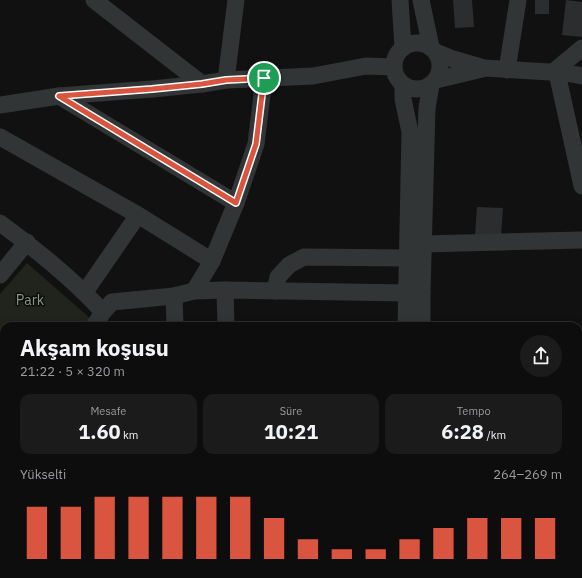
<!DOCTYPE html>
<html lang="tr">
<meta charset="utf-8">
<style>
:root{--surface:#0d0d0e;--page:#1b1b1c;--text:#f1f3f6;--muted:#9a9c9e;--line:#2d2d2e;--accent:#da5540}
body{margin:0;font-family:"IBM Plex Sans",sans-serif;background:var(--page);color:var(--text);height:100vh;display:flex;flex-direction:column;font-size:15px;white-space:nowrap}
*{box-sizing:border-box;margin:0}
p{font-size:13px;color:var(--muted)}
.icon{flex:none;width:22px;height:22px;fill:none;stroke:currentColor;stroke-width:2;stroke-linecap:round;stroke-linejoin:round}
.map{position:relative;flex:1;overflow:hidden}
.sheet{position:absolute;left:0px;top:322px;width:582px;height:256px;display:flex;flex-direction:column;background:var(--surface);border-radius:12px 12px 0 0;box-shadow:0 2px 10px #0003,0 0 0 1px var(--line)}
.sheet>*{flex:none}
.pin{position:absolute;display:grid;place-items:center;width:34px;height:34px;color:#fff;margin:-17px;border:2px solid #fff;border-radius:50%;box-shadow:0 1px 4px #0007}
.round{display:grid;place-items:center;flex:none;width:42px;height:42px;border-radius:21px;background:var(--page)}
.headline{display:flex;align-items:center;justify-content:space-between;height:68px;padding:0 20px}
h1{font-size:22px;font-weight:800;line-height:30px}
.stats{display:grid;grid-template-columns:repeat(3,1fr);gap:6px;height:68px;padding:4px 20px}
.stats div{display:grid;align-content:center;border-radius:10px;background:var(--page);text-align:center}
.stats b{font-size:20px;font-weight:800}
.stats small{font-size:11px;font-weight:400}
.stats p{font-size:11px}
.chart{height:112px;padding:8px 20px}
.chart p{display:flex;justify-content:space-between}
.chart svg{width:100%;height:72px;margin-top:4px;stroke:var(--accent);stroke-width:6}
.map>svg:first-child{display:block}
.green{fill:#20241d}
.building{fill:#2c2d2e}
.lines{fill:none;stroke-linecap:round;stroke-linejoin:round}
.minor{stroke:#323536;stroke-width:17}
.route-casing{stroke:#fff;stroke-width:8}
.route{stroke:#da5540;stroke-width:5}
.labels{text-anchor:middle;stroke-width:3;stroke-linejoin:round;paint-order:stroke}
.park-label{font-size:14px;fill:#8a9a7c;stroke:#0c0c0d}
</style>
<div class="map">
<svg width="582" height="578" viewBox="0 0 582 578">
<rect width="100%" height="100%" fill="#111112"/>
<path class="green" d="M27,263L91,319L87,326H4V410L0,407V294Z"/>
<g class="building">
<path d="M453,0H472L474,27L455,28Z"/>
<rect x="535" y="0" width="14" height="14"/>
<path d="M566,0L582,2V37L562,35Z"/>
<path d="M477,207L503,208L501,236L475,235Z"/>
</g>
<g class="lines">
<g class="minor">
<path d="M94,0L202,84"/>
<path d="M400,0L403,48"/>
<path d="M421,0L431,47"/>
<circle cx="417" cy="66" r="23"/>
<path d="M436,52L453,59L484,68L566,73L582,76"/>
<path d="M507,70L518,0"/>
<path d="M553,72L582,48"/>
<path d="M557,73L582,186"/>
<path d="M226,80L236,0"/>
<path d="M436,80L482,69"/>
<path d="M403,85V99L410,132L406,326"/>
<path d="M59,96L236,203"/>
<path d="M0,105L59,96L152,89L202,84L226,80L313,76L366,66L394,67"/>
<path d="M0,137L138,215L212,261"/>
<path d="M0,223C37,250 72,278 103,312"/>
<path d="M423,244L582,240"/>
<path d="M0,275L27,242"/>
<path d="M225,290L226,326"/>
<path d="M194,291L212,261L236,203L256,144L264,78"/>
<path d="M275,291L278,277L289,265L304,257L408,258"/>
<path d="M85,292L138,215"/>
<path d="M174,296L175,326"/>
<path d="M94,326L103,312L112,302L174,296L194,291L225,290L407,293L422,292"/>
<path d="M422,326V292L427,108L431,85"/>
<path d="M578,388H582"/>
<path d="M0,416L4,419"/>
<path d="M0,493L4,484"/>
<path d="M0,519L4,523"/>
<path d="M578,560H582"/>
<path d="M78,574L84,577L128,574"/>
<path d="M424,574V578"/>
<path d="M43,578L52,574"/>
<path d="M221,578L222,574"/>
<path d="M403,578V574"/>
</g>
</g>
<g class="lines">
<g class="route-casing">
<path id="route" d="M264,78L256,144L236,203L59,96L152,89L202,84L226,80Z"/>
</g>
<use href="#route" class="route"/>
</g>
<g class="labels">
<g class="park-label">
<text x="30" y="305">Park</text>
</g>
</g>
</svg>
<div class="pin" style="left:264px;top:78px;background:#1e9e55"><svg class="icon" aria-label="arrive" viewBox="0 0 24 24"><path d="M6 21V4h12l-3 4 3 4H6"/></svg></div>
<section class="sheet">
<div class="headline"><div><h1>Akşam koşusu</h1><p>21:22 · 5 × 320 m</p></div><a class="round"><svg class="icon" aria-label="share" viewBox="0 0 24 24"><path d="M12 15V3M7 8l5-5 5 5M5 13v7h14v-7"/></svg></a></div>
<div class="stats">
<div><p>Mesafe</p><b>1.60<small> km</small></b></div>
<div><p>Süre</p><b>10:21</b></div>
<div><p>Tempo</p><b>6:28<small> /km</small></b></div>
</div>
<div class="chart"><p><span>Yükselti</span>264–269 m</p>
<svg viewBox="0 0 160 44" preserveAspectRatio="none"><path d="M5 44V12M15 44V12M25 44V6M35 44V6M45 44V6M55 44V6M65 44V6M75 44V19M85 44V32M95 44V38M105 44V38M115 44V32M125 44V25M135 44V19M145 44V19M155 44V19"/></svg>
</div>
</section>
</div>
